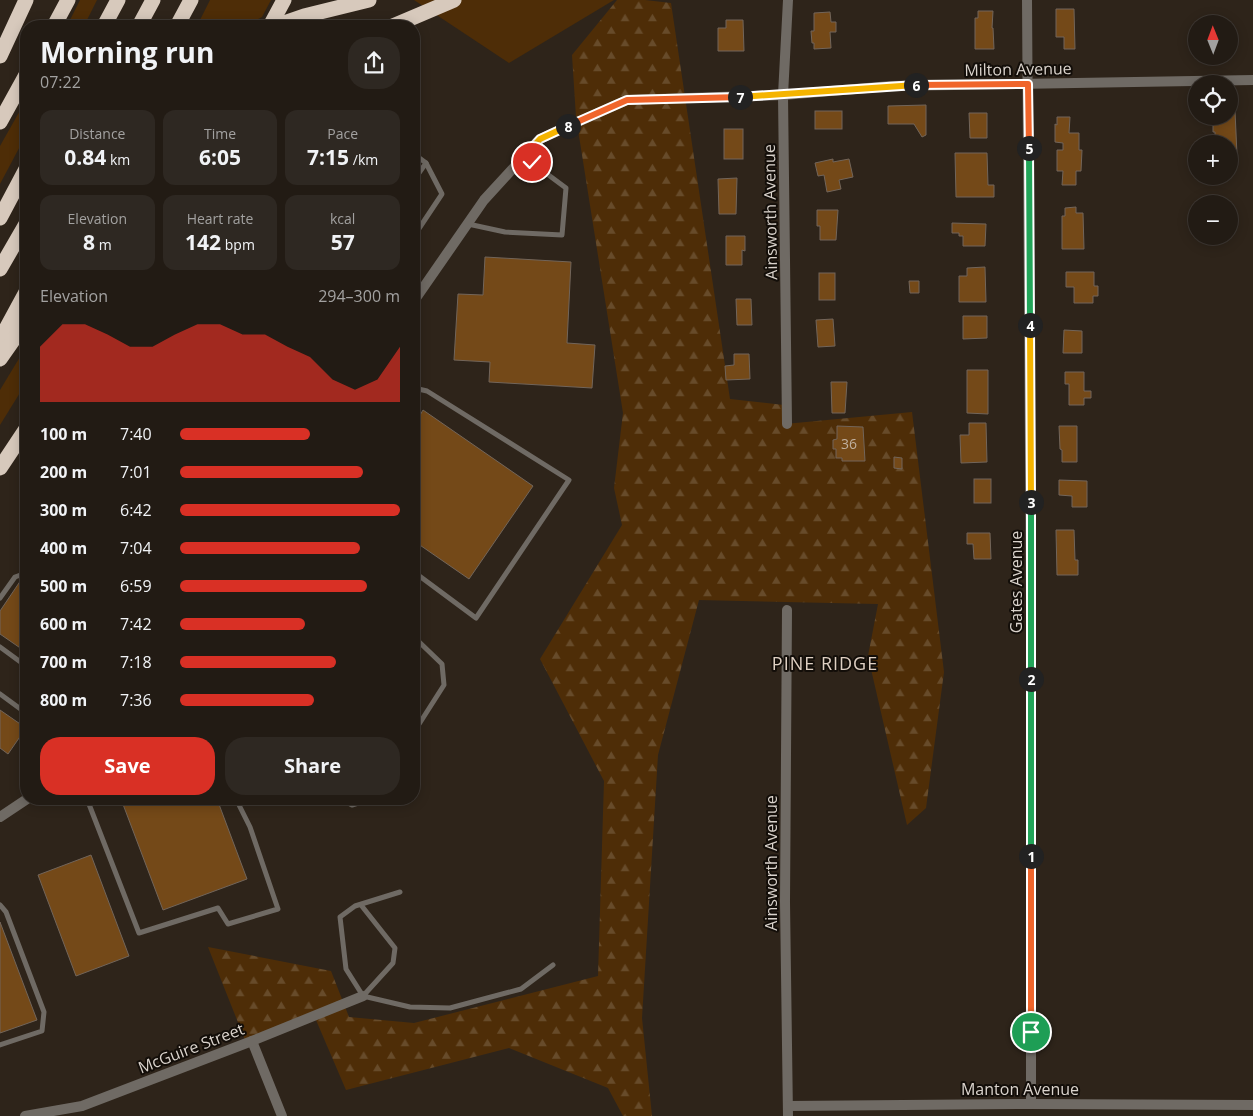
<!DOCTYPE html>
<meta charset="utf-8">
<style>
:root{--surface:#221b14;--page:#2e2822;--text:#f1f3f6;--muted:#a2a1a0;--line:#3f3934;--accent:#d93025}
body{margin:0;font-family:"Open Sans",sans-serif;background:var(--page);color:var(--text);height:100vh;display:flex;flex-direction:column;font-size:19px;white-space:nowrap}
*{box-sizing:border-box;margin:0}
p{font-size:16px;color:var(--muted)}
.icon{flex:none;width:28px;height:28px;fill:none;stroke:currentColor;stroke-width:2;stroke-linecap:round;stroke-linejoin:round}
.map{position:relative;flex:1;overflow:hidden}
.drawer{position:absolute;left:20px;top:20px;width:400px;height:785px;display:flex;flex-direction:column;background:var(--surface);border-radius:20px;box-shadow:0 2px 12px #0003,0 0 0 1px var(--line)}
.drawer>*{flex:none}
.needle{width:32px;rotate:359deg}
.buttons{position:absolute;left:1188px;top:15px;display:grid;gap:10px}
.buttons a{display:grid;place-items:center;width:50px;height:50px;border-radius:50%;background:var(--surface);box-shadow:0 2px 12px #0003,0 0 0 1px var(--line);font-size:25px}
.pin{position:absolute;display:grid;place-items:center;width:42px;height:42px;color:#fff;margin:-21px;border:2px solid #fff;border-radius:50%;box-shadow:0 1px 5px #0007}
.km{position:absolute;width:25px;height:25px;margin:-12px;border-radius:50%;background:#222;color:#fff;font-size:14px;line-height:25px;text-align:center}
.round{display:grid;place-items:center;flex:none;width:52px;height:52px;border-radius:20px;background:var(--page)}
.overview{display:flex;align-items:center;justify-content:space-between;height:85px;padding:0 20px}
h1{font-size:28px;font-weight:700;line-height:38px}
.figures{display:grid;grid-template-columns:repeat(3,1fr);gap:8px;height:85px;padding:5px 20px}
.figures div{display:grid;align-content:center;border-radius:12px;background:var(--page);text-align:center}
.figures b{font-size:21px;font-weight:700}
.figures small{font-size:14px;font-weight:400}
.figures p{font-size:14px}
.chart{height:140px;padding:10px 20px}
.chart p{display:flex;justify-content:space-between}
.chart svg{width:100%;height:90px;margin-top:5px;fill:var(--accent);opacity:.7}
.button{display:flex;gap:10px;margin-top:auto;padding:10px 20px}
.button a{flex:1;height:58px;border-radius:20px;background:var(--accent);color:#fff;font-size:20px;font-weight:700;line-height:58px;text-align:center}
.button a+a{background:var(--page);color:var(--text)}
ul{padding:0 20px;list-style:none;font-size:16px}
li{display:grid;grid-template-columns:80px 60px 1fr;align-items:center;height:38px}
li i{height:12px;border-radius:6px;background:var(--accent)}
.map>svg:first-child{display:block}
.green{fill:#4e2d07}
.forest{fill:url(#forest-firs)}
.building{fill:#744918;stroke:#72655a}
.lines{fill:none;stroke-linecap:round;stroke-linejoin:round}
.lane{stroke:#6f6a64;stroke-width:5}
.street{stroke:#6f6a64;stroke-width:10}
.highway{stroke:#d7c9bc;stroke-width:15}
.split-1-casing{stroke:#fff;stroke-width:10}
.split-2-casing{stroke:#fff;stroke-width:10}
.split-3-casing{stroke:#fff;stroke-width:10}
.split-4-casing{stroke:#fff;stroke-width:10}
.split-5-casing{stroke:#fff;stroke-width:10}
.split-6-casing{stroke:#fff;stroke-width:10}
.split-7-casing{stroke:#fff;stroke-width:10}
.split-8-casing{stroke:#fff;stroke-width:10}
.split-9-casing{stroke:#fff;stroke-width:10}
.split-1{stroke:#f0652b;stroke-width:6}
.split-2{stroke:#22a559;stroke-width:6}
.split-3{stroke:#22a559;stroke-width:6}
.split-4{stroke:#f5b400;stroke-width:6}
.split-5{stroke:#22a559;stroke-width:6}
.split-6{stroke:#f0652b;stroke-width:6}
.split-7{stroke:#f5b400;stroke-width:6}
.split-8{stroke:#f0652b;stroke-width:6}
.split-9{stroke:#f5b400;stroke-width:6}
.labels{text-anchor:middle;stroke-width:4;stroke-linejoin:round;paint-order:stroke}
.number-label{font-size:14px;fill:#c0b09f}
.street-label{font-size:16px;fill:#dad3cc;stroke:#130e09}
.neighbourhood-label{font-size:18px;letter-spacing:1px;fill:#dfd0c3;stroke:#130e09}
</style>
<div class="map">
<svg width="1253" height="1116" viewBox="0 0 1253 1116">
<defs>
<pattern id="forest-firs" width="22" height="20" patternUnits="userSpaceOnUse" patternTransform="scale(1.25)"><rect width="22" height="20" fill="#4e2d07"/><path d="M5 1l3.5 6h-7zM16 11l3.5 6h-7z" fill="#674b2a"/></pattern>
</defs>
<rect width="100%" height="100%" fill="#2e241a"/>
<g class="green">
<path d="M80,0H97L84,26H67Z"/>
<path d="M210,0H271L262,17L245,26H197Z"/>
<path d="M414,0H614L509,63Z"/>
<path d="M26,100V135L0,184V146Z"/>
<path d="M26,347V383L0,425V390Z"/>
</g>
<path class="forest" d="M617,0H645L671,3L730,399L784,405L785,424L912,412L944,672L926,808L907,825L868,656L878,604L699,600L658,755L642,1018L652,1116H623L608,1088L509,1048L346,1090L316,1020L247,1045L208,947L331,971L349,1017L414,1023L598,976L604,781L540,659L622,525L614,488L623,413L576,117L572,55Z"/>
<g class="building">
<path d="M1056,9H1074L1075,49H1064V37H1056Z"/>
<path d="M978,11H993L992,28H993L994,49H975V18H978Z"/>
<path d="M830,12L831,22H836V32H830L831,48L814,49V43H812L811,31H814V13Z"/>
<path d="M726,20H743L744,51H718V28H726Z"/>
<path d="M926,105V135L922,137L914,124H888V106Z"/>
<rect x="815" y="111" width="27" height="18"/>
<path d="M1229,111H1235L1237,155H1229V144H1215V132H1213V116H1229Z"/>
<path d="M969,113H987V138H970Z"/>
<path d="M1057,117H1070L1069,133H1079V150H1082L1081,171H1076V185H1062L1063,171H1057V150H1063V143L1055,142V124L1057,125Z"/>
<rect x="724" y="129" width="19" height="30"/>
<path d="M955,153H987L988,185H994V197H956Z"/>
<path d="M833,159V162L849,159L853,177L839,180L841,189L827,192L824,175L818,176L815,163Z"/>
<path d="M737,178L736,214H719L718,179Z"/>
<path d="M1076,207V213H1083L1084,249H1062V216H1065V208Z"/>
<path d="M817,210H838L836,240H820V226H817Z"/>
<path d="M952,223L986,224L985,246H963V236H959V233H952Z"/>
<path d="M726,236H745V251L742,250V265H726Z"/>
<path d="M485,257L571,262L567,343L595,345L592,388L489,382L490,362L454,360L458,294L483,295Z"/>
<path d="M985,267L986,302H959V276H967V268Z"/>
<path d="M1066,272H1094V286H1098V296H1093V303H1074V287H1066Z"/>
<rect x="819" y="273" width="16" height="27"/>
<path d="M909,281H919V293H910Z"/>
<path d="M736,299H751L752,325H737Z"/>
<path d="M963,316H987V338L963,339Z"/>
<path d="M833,319L835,346L818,347L816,320Z"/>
<path d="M1064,330L1082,331V353H1063Z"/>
<path d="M734,354H749L750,379L726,380L725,366L734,365Z"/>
<path d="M967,370H988V414L967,413Z"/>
<path d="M1065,372H1084V391H1091V398H1084V405H1069V384H1065Z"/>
<path d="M831,382H847L845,413H832Z"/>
<path d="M423,410L533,486L469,579L414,541V413L419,417Z"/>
<path d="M969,423H986L987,462L961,463L960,435H969Z"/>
<path d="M837,426L863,427L865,461H842V458H836V449H833V440L837,439Z"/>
<path d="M1059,426H1077V462H1062V450L1060,449Z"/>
<path d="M894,457L902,458V469L894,468Z"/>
<rect x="974" y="479" width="17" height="24"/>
<path d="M1059,480L1087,481V507H1072V496L1059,495Z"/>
<path d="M1056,530H1074L1075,560H1078V575H1057Z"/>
<path d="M967,533H990L991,559H974L973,544H967Z"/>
<path d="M21,580L26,584V652L0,634V611Z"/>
<path d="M0,710L26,728L8,754L0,748Z"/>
<path d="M121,799H217L247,879L163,910Z"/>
<path d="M91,855L129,956L76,976L38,875Z"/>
<path d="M0,922L37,1020L0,1033Z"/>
</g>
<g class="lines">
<g class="lane">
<path d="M414,154L426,163L414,180"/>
<path d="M468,224L505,232L562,235L566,188L531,162L521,161"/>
<path d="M414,236L442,194L426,163"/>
<path d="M414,388L427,391L569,480L476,618L414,572"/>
<path d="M0,598L15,577L26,573"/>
<path d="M414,637L442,664L444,685L414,732"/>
<path d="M0,647L26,666"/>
<path d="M0,694L26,713"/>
<path d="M87,799L139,933L218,908L228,924L278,909L250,827L236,799"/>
<path d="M341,799L352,805L371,799"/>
<path d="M400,892L355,906L340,917L346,969L363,996L410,1007L450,1008L521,989L553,965"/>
<path d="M0,905L6,912L44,1012L42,1031L0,1045"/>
<path d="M361,905L395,948L393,963L363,996"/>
</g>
<g class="street">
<path d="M1027,0L1031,603V1104"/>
<path d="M414,301L484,200L540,139L627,100L783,95L891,86L1253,80"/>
<path d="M787,424L783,95L788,0"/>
<path d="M787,610L785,902L788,1116"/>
<path d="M0,817L27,799"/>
<path d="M252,1041L282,1116"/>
<path d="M788,1106L1031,1104L1253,1105"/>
<path d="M25,1116L82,1106L252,1041L363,996"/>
</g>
<g class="highway">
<path d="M54,26L68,0"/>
<path d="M104,26L118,0"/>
<path d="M139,26L153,0"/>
<path d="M177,26L191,0"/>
<path d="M270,26L284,0"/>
<path d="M275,26L304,16L369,0"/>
<path d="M393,26L454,0"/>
<path d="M0,56L26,0"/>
<path d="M0,122L26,75"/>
<path d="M0,218L26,169"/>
<path d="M0,269L26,224"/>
<path d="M0,340L26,292"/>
<path d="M0,359L26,322"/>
<path d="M0,468L26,429"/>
</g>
</g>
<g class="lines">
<g class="split-1-casing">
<path id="split-1" d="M1031,1032V856"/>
</g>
<g class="split-2-casing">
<path id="split-2" d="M1031,856V679"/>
</g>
<g class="split-3-casing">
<path id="split-3" d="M1031,502V679"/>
</g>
<g class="split-4-casing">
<path id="split-4" d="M1030,325L1031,502"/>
</g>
<g class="split-5-casing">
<path id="split-5" d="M1029,148L1030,325"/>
</g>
<g class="split-6-casing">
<path id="split-6" d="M916,85L1028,84L1029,148"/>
</g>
<g class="split-7-casing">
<path id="split-7" d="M740,97L916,85"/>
</g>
<g class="split-8-casing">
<path id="split-8" d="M568,126L627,100L740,97"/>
</g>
<g class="split-9-casing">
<path id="split-9" d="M532,162L520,161L540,139L568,126"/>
</g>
<use href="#split-1" class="split-1"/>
<use href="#split-2" class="split-2"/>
<use href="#split-3" class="split-3"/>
<use href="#split-4" class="split-4"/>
<use href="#split-5" class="split-5"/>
<use href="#split-6" class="split-6"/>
<use href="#split-7" class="split-7"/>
<use href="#split-8" class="split-8"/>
<use href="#split-9" class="split-9"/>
</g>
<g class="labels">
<g class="number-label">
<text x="849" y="449">36</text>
</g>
<g class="street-label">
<text transform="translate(1018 69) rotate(-1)" y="6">Milton Avenue</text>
<text transform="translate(770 212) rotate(-91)" y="6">Ainsworth Avenue</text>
<text transform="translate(1016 582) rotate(-90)" y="6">Gates Avenue</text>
<text transform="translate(771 863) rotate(-90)" y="6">Ainsworth Avenue</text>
<text transform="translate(191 1048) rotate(-21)" y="6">McGuire Street</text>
<text x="1020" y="1095">Manton Avenue</text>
</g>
<g class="neighbourhood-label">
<text x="825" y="670">PINE RIDGE</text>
</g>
</g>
</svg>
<div class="buttons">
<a><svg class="needle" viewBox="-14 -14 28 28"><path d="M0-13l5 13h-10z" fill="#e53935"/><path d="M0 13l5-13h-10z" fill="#a2a1a0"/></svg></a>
<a><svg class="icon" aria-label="locate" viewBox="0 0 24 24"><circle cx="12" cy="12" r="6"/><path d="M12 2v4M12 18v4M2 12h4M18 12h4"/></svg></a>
<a>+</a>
<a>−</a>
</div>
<div class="pin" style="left:1031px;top:1032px;background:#1e9e55"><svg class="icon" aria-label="arrive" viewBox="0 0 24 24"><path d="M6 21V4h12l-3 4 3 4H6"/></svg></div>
<div class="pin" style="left:532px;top:162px;background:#d93025"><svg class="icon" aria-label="check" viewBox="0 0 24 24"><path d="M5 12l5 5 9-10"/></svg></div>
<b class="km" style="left:1031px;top:856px">1</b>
<b class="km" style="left:1031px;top:679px">2</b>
<b class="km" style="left:1031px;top:502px">3</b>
<b class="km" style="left:1030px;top:325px">4</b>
<b class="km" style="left:1029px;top:148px">5</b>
<b class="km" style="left:916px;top:85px">6</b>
<b class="km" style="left:740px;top:97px">7</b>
<b class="km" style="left:568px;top:126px">8</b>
<section class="drawer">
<div class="overview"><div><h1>Morning run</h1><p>07:22</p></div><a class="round"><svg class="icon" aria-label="share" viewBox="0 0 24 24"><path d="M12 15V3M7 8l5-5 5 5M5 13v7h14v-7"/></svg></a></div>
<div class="figures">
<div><p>Distance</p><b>0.84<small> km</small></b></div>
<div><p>Time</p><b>6:05</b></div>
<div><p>Pace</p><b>7:15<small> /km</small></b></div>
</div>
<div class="figures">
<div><p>Elevation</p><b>8<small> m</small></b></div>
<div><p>Heart rate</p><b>142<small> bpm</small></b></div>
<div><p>kcal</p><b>57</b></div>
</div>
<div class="chart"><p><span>Elevation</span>294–300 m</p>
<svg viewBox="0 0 160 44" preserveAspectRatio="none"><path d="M0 44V17L10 6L20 6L30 11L40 17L50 17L60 11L70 6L80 6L90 11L100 11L110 17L120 22L130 33L140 38L150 33L160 17V44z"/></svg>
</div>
<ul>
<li><b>100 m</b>7:40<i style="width:59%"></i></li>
<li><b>200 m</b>7:01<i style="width:83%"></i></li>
<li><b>300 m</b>6:42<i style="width:100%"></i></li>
<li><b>400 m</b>7:04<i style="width:82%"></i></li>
<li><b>500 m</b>6:59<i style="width:85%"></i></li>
<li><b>600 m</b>7:42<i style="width:57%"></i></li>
<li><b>700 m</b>7:18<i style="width:71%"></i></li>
<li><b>800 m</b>7:36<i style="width:61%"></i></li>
</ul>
<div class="button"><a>Save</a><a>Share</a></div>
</section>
</div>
